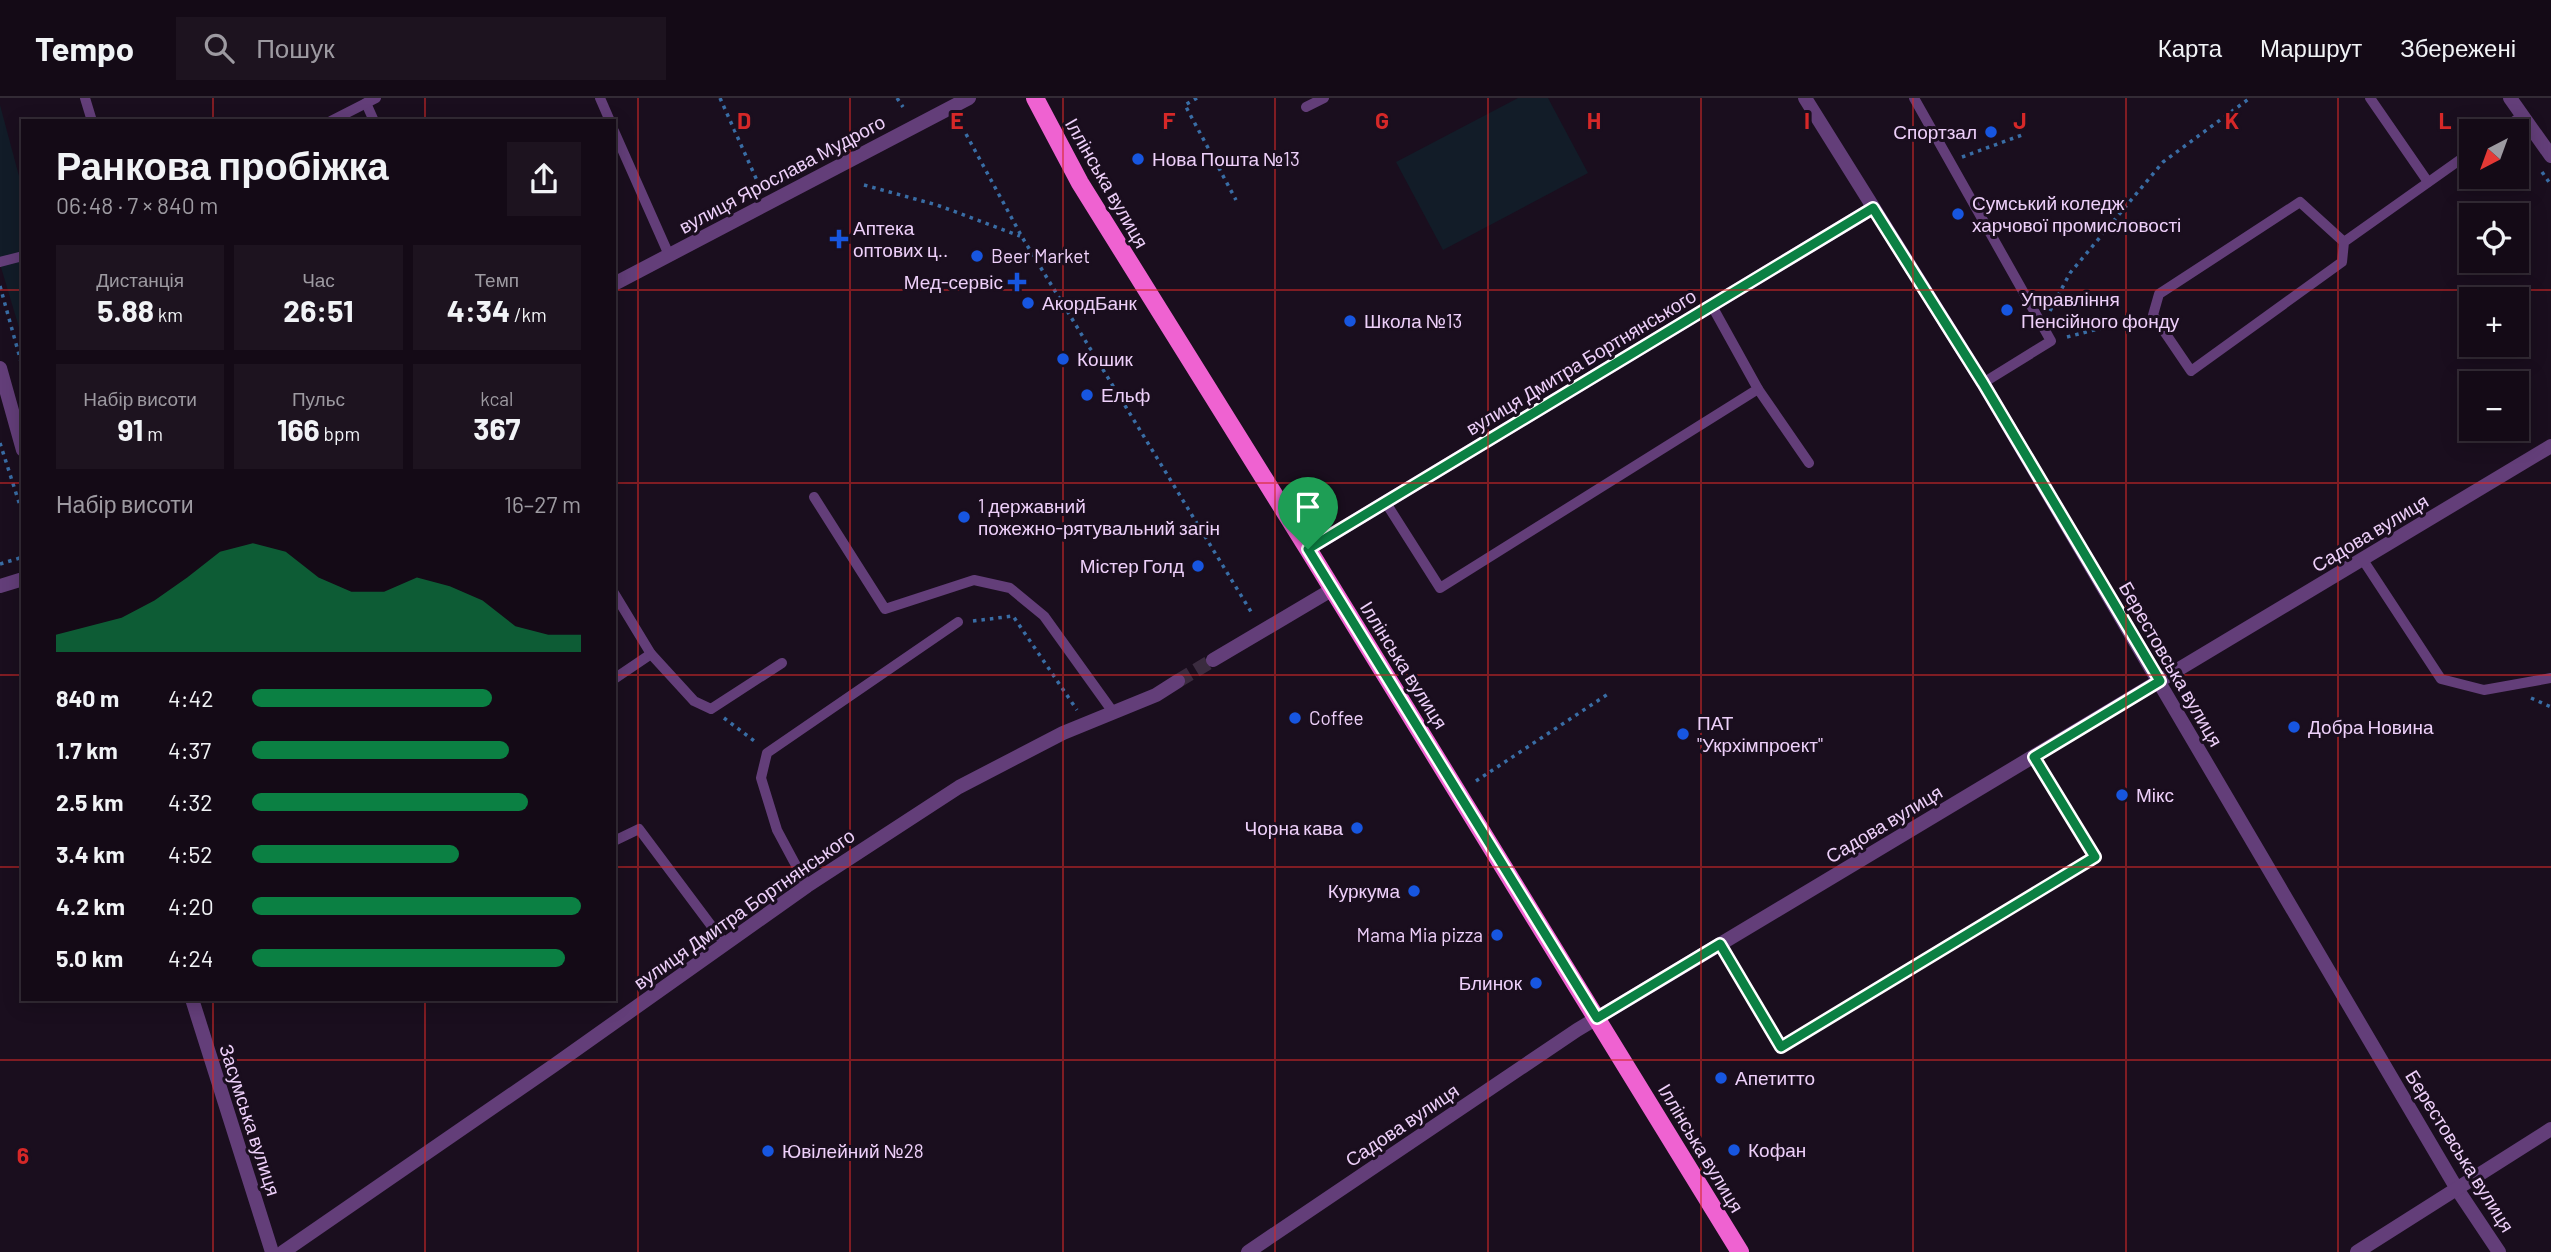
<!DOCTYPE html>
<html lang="uk">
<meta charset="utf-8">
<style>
:root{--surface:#140a16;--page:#1d131f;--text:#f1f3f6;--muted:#9d9aa1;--line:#332b35;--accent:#0b8043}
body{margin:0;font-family:Barlow,sans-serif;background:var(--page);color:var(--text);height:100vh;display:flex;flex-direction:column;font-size:26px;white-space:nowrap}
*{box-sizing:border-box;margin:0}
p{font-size:23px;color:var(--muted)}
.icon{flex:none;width:38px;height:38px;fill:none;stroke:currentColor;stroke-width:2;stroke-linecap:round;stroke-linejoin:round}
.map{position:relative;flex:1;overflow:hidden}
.panel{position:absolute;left:21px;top:21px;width:595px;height:882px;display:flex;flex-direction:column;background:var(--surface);border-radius:0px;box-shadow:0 4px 18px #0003,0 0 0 2px var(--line)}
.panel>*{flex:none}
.needle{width:46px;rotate:221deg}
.tools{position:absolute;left:2459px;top:21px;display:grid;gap:14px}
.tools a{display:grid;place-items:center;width:70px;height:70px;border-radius:0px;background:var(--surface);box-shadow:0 4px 18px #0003,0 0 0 2px var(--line);font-size:35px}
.pin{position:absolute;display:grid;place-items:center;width:60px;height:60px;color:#fff;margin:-72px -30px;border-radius:50% 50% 50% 0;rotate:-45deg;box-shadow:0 0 7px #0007}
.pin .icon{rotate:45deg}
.round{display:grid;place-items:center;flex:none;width:74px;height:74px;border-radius:0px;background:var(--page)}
.headline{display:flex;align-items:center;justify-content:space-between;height:119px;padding:0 35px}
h1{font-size:38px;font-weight:700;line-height:52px}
.stats{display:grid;grid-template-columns:repeat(3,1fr);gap:10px;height:119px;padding:7px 35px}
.stats div{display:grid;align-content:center;border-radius:0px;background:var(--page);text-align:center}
.stats b{font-size:30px;font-weight:700}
.stats small{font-size:19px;font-weight:400}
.stats p{font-size:19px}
.chart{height:196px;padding:14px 35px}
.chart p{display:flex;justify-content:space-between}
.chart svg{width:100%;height:126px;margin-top:7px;fill:var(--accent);opacity:.7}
ul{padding:0 35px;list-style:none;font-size:23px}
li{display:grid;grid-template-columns:112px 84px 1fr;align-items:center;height:52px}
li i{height:18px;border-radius:9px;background:var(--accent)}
header{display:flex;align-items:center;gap:42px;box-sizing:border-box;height:98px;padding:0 35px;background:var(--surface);border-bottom:2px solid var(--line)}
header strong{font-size:33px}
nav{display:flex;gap:38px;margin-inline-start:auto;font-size:24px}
.search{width:490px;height:63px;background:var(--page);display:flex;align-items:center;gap:18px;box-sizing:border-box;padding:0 24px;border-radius:0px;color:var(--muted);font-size:26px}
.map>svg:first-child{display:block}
.green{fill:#121c28}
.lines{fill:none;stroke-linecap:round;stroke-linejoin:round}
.minor-tunnel{stroke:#3a2b3f;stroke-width:14;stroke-dasharray:14 7;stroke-linecap:butt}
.path{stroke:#396da5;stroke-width:3.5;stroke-dasharray:3.5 5;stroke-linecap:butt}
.service{stroke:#633e79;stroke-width:10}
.minor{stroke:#633e79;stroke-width:14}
.tertiary{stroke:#633e79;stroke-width:14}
.primary{stroke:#ef62d1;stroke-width:18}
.route-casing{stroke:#fff;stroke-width:14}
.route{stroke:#0b8043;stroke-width:9}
.grid{fill:none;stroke:#d62828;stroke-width:2;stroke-opacity:0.55}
.poi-dot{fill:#1756e0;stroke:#1a0e1e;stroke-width:2.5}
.labels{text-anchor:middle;stroke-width:6;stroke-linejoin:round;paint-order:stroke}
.poi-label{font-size:19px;fill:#eed0fa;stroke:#1a0e1e;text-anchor:start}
.street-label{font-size:19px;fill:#eed0fa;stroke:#1a0e1e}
.grid-label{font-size:23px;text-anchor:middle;font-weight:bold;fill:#d62828;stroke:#1a0e1e;stroke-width:6;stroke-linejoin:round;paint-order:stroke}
</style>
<header>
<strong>Tempo</strong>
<div class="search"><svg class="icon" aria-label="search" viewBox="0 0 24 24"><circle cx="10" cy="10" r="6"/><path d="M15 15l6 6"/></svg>Пошук</div>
<nav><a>Карта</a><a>Маршрут</a><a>Збережені</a></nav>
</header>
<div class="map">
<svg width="2551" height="1154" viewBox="0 0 2551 1154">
<rect width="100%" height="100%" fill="#1a0e1e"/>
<g class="green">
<path d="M1518,0H1548L1588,75L1443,152L1396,64Z"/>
<path d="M0,7L23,93V243L0,166Z"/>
</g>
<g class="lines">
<path class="minor-tunnel" d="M1178,583L1213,562"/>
<g class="path">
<path d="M720,0L759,87"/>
<path d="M897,0L903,9"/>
<path d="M1197,0L1185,7L1236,102"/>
<path d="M966,36L1022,139L1253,517"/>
<path d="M1962,59L2022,37"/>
<path d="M2542,74L2551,87"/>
<path d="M864,87L937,107L1020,138"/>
<path d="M0,188L23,271"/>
<path d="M2050,213L2070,175L2163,64L2250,0"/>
<path d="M2067,239L2140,220"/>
<path d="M0,345L23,417"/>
<path d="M0,466L23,459"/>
<path d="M973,523L1013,518L1077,612"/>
<path d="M2531,600L2551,609"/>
<path d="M724,620L757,645"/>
<path d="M1476,683L1608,596"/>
</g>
<g class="service">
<path d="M85,0L92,23"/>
<path d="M600,0L610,23"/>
<path d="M1914,0L2051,243L1983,285"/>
<path d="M2370,0L2428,84"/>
<path d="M366,5L374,23"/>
<path d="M1306,9L1324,0"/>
<path d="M331,23L376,0"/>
<path d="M614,33L669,157"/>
<path d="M2500,33L2522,18"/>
<path d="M2344,144L2300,104L2159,196L2153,217L2191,273L2342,164L2344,144L2471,54"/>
<path d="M0,164L23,158"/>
<path d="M1758,291L1809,365"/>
<path d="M814,399L885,511L974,482L1010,490L1044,518L1113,614"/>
<path d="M1386,405L1440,490L1758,291L1712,208"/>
<path d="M2363,462L2441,581L2484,592L2551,580"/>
<path d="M614,495L651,556L614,581"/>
<path d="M651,556L694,603L711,611L782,565"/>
<path d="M614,743L639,731L725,846"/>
<path d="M807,788L777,732L761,680L767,655L958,524"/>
<path d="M1720,846L1781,949L2095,759L2034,659"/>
</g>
<g class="minor">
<path d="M1805,0L1983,285L2457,1091L2499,1154"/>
<path d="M614,186L969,0"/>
<path d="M1308,451L1873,110"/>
<path d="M0,488L23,481"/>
<path d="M1213,562L1333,491"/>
<path d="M283,1154L553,968L807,788L959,689L1063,635L1156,597L1178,583"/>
<path d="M1248,1154L1577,932L2551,348"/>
<path d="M2357,1154L2551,1031"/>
</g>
<g class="tertiary">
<path d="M2510,0L2551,58"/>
<path d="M0,270L23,352"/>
<path d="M192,901L272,1154"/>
</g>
<path class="primary" d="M1035,0L1080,85L1308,451L1740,1154"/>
</g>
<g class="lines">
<g class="route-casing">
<path id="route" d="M1873,110L1983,285L2160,583L2034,659L2095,759L1781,949L1720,846L1597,920L1308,451Z"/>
</g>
<use href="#route" class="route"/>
</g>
<path class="grid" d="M213,0V23M425,0V23M638,0V1154M850,0V1154M1063,0V1154M1275,0V1154M1488,0V1154M1701,0V1154M1913,0V1154M2126,0V1154M2338,0V1154M0,192H23M614,192H2551M0,385H23M614,385H2551M0,577H23M614,577H2551M0,769H23M614,769H2551M213,901V1154M425,901V1154M0,962H2551"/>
<g class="poi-dot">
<circle cx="1991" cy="34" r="7"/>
<circle cx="1138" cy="61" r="7"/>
<circle cx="1958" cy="116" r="7"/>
<path d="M835.5 130.5h7v7h7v7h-7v7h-7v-7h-7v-7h7z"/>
<circle cx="977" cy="158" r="7"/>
<path d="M1013.5 173.5h7v7h7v7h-7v7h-7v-7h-7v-7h7z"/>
<circle cx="1028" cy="205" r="7"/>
<circle cx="2007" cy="212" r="7"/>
<circle cx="1350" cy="223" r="7"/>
<circle cx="1063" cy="261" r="7"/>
<circle cx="1087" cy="297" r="7"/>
<circle cx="964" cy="419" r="7"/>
<circle cx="1198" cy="468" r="7"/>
<circle cx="1295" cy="620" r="7"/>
<circle cx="2294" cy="629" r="7"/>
<circle cx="1683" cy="636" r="7"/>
<circle cx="2122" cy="697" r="7"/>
<circle cx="1357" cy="730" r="7"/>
<circle cx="1414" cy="793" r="7"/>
<circle cx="1497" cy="837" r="7"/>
<circle cx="1536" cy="885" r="7"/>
<circle cx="1721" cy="980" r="7"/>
<circle cx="1734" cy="1052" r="7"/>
<circle cx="768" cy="1053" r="7"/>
</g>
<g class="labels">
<g class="poi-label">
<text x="1977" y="41" text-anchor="end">Спортзал</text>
<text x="1152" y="68">Нова Пошта №13</text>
<text x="1972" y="112">Сумський коледж<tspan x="1972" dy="22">харчової промисловості</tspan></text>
<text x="853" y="137">Аптека<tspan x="853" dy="22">оптових ц..</tspan></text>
<text x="991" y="165">Beer Market</text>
<text x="1003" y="191" text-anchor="end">Мед-сервіс</text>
<text x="2021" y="208">Управління<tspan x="2021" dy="22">Пенсійного фонду</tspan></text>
<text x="1042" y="212">АкордБанк</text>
<text x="1364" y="230">Школа №13</text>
<text x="1077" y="268">Кошик</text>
<text x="1101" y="304">Ельф</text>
<text x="978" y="415">1 державний<tspan x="978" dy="22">пожежно-рятувальний загін</tspan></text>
<text x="1184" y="475" text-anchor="end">Містер Голд</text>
<text x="1309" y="627">Coffee</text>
<text x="1697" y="632">ПАТ<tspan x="1697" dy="22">"Укрхімпроект"</tspan></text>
<text x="2308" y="636">Добра Новина</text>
<text x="2136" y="704">Мікс</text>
<text x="1343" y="737" text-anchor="end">Чорна кава</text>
<text x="1400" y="800" text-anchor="end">Куркума</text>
<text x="1483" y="844" text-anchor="end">Mama Mia pizza</text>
<text x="1522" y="892" text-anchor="end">Блинок</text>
<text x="1735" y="987">Апетитто</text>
<text x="1748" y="1059">Кофан</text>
<text x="782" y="1060">Ювілейний №28</text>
</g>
<g class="street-label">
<text transform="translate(782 76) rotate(-28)" y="7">вулиця Ярослава Мудрого</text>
<text transform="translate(1107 85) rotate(60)" y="7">Іллінська вулиця</text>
<text transform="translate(1581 264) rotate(-31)" y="7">вулиця Дмитра Бортнянського</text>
<text transform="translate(2370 435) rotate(-31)" y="7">Садова вулиця</text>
<text transform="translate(2171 566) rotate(60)" y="7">Берестовська вулиця</text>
<text transform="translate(1404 567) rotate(58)" y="7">Іллінська вулиця</text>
<text transform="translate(1884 726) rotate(-31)" y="7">Садова вулиця</text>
<text transform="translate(744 811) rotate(-35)" y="7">вулиця Дмитра Бортнянського</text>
<text transform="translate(250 1022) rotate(72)" y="7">Засумська вулиця</text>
<text transform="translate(1402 1027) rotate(-34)" y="7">Садова вулиця</text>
<text transform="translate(1701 1050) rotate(59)" y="7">Іллінська вулиця</text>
<text transform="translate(2460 1053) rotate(58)" y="7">Берестовська вулиця</text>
</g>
</g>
<g class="grid-label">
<text x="744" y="31">D</text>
<text x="957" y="31">E</text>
<text x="1169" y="31">F</text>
<text x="1382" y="31">G</text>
<text x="1594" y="31">H</text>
<text x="1807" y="31">I</text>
<text x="2020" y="31">J</text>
<text x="2232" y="31">K</text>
<text x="2445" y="31">L</text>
<text x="23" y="1066">6</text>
</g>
</svg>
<div class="tools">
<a><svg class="needle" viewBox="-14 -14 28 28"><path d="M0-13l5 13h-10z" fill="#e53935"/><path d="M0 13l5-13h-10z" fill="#9d9aa1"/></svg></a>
<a><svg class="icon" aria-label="locate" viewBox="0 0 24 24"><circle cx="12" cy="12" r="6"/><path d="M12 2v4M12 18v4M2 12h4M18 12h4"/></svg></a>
<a>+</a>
<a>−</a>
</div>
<div class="pin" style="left:1308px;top:451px;background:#1e9e55"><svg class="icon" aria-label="arrive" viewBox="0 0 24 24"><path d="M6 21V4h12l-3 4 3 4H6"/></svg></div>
<section class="panel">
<div class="headline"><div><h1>Ранкова пробіжка</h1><p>06:48 · 7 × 840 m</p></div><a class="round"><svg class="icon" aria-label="share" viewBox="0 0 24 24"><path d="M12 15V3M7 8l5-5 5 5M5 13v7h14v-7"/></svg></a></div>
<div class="stats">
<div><p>Дистанція</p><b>5.88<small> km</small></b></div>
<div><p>Час</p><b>26:51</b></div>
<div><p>Темп</p><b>4:34<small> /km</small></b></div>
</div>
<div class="stats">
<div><p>Набір висоти</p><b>91<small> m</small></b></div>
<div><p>Пульс</p><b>166<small> bpm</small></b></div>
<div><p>kcal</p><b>367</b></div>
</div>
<div class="chart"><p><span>Набір висоти</span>16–27 m</p>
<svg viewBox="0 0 160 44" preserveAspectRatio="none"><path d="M0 44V38L10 35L20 32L30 26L40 18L50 9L60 6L70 9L80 18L90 23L100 23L110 18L120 21L130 26L140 35L150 38L160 38V44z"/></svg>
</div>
<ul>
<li><b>840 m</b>4:42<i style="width:73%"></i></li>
<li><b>1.7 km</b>4:37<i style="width:78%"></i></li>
<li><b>2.5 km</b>4:32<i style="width:84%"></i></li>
<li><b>3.4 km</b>4:52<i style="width:63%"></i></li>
<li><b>4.2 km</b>4:20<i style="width:100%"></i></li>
<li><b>5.0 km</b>4:24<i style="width:95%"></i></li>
</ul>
</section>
</div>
